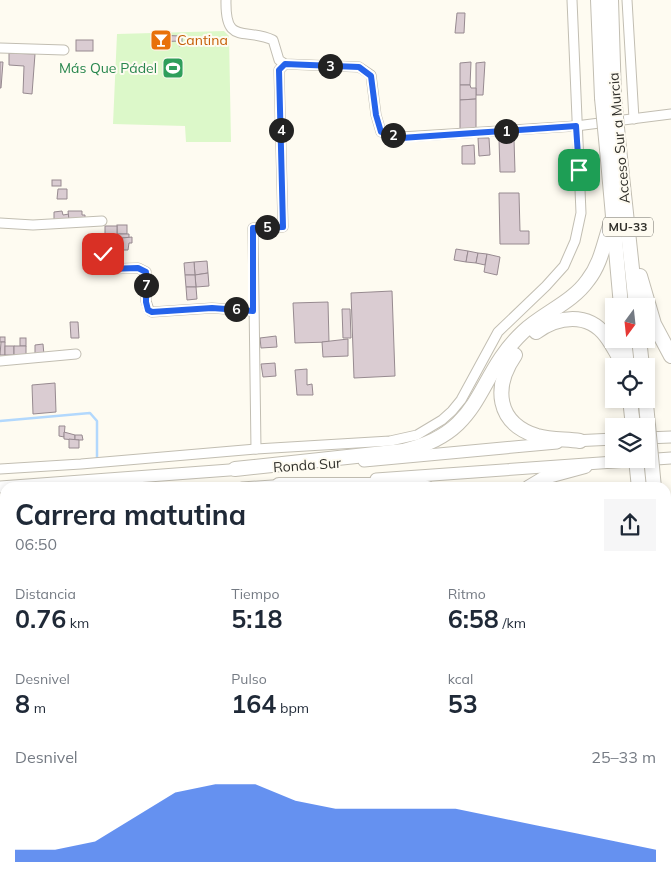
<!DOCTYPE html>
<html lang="es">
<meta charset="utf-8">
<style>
:root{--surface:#fff;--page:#f6f6f7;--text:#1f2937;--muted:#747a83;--accent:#2563eb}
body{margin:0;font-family:Mulish,sans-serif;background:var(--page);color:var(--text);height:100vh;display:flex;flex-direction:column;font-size:19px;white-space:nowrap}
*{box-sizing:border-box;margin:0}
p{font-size:16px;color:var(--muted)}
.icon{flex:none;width:28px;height:28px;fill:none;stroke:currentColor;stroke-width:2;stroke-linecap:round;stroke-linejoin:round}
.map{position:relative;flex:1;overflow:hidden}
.drawer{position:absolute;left:0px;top:482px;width:671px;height:406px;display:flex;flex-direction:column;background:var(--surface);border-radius:15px 15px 0 0;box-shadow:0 2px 8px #0003}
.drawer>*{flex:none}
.needle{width:32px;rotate:195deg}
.controls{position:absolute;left:605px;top:298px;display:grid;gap:10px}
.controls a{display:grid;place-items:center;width:50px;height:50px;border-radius:0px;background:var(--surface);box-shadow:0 2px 8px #0003;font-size:25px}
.pin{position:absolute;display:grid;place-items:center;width:42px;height:42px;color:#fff;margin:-21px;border-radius:10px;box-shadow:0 2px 8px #0006}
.km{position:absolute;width:25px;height:25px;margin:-12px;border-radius:50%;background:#222;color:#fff;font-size:14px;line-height:25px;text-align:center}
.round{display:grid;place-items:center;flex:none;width:52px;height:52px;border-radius:0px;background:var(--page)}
.summary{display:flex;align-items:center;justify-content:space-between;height:85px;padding:0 15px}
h1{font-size:28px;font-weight:700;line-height:38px}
.figures{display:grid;grid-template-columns:repeat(3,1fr);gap:8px;height:85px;padding:5px 15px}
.figures div{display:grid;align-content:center}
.figures b{font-size:25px;font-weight:700}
.figures small{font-size:14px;font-weight:400}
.figures p{font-size:14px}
.chart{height:140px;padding:10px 15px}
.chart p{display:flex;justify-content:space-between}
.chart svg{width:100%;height:90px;margin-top:5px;fill:var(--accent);opacity:.7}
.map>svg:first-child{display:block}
.green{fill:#dcf8c9}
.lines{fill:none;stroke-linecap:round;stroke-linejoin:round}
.stream{stroke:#b2d8fd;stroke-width:2.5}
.building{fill:#daccd2;stroke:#978a90}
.minor-casing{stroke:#c2beb2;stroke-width:11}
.major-casing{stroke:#c2beb2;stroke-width:13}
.highway-casing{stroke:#c2beb2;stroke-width:16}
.path{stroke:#b0aea6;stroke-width:1;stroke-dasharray:4 4;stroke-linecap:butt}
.minor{stroke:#fff;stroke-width:9}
.major{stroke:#fff;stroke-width:11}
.highway{stroke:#fff;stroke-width:14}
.highway-bridge-casing{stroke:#c2beb2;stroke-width:16;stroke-linecap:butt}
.highway-bridge{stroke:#fff;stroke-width:14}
.route-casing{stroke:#fff;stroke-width:10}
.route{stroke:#2563eb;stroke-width:6}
.labels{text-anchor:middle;stroke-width:4;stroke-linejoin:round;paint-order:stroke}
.shield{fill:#fefbf1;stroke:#6e6d66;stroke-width:1}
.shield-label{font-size:12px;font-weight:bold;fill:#31302b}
.food-label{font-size:14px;fill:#c56008;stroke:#fefbf1;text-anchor:start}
.leisure-label{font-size:14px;fill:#27864d;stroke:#fefbf1;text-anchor:end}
.street-label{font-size:14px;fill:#31302b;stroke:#fefbf1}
</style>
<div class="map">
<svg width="671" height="888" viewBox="0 0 671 888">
<rect width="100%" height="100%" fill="#fefbf1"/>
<g class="green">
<path d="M224,31L229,36L231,142H186L185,126L113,124L117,34Z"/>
<path d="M0,625L5,628V646L0,649Z"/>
<rect x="13" y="884" width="247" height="4"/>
<path d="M280,884H328L327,888H280Z"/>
</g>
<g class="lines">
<path class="stream" d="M0,421L90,413L97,421V458"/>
</g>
<g class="building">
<path d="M457,13H465L464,33H455Z"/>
<path d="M156,35L180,36L182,38V46H179V41L155,42Z"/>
<rect x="76" y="40" width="17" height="11"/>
<path d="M9,53L35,54L32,94L23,93L24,66L9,65Z"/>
<path d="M0,62H3L1,88H0Z"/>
<path d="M471,62L470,85H460V63Z"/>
<path d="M485,62L483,95H476V63Z"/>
<path d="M460,85H470L471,88H476V99L460,100Z"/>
<path d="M476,99V129H460V100Z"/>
<path d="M478,138H489L490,155L479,156Z"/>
<path d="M499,139H514L515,172H500Z"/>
<path d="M474,145L475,164H462V146Z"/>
<rect x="52" y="180" width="9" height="6"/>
<path d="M58,189H67V199H57Z"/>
<path d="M499,193H519L520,231H529V244H500Z"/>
<path d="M62,211L63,215L69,214V220L54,222V212Z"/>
<path d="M68,211H82V215H85V220H69Z"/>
<rect x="117" y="225" width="10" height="9"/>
<rect x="105" y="226" width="12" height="10"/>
<path d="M117,234H129V238H122V242H117Z"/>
<path d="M112,236H117V246H103V241H112Z"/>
<path d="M132,237V243H129L128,250H123V253H120V260H117V242H122V238Z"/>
<path d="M456,249L468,251L466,262L454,260Z"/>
<path d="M468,251L478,253L476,263L466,262Z"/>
<path d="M478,253L487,254L485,265L476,263Z"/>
<rect x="106" y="254" width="11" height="6"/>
<path d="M487,254L500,257L497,275L484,272Z"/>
<path d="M207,261L208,273L195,275L194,262Z"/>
<path d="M194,262L195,275H185L184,263Z"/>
<path d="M208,273L209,286L196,287L195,275Z"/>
<path d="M185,275H195L196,287H186Z"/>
<path d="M186,287H196L197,299L187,300Z"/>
<path d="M392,291L395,376L354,378L351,293Z"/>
<path d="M328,302L329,342L295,343L293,303Z"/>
<path d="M342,309H350L351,338H343Z"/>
<path d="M70,322H78L79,338H71Z"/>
<path d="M276,336L277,347L261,348L260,338Z"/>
<rect x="0" y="337" width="5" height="5"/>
<rect x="20" y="338" width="6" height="8"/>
<path d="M348,339V356L323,357L322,342Z"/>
<path d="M1,342H5V355H0Z"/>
<path d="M43,344L44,355L35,356V345Z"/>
<rect x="5" y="346" width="9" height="9"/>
<path d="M14,346H26V356L14,355Z"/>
<path d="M275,363L276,376L263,377L261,364Z"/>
<path d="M307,369V385L312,384L313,395H297L295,370Z"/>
<path d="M55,383L56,412L33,414L32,385Z"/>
<path d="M59,426H65L64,437L59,436Z"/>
<path d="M64,432L75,435V440L64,439Z"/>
<path d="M75,435H82L83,440H75Z"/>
<path d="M69,439L79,440V448H69Z"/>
<path d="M332,884H366L365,888H331Z"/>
<path d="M376,884H425L424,888H375Z"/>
<path d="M438,884H523L522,888H438Z"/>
<path d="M587,884H645V888H590Z"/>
</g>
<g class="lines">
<g class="minor-casing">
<g id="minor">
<path d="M226,0C225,46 244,27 273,40L279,60L285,64L359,67L371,75L376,115L381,132L401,137L576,126L671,114"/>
<path d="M627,0L634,119"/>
<path d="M0,48L64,50"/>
<path d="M0,223L33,225L102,221"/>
<path d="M103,253V265L107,269L138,268L146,272V301L149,310L152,312L212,308L253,311"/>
<path d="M0,361L76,354"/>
<path d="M256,449L253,228L283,227L279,70L285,64"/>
<path d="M0,469L81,464L256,449L390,441L417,435L442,420L452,411L461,400L498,332L546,286L564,266L575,241L581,213L572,0"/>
<path d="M3,614V526"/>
<path d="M2,658V888"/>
<path d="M272,884V888"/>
<path d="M554,884L582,888"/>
<path d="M369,888L370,884"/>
<path d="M431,888V884"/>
<path d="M530,888L531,884"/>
<path d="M649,888L650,884"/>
</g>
</g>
<g class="major-casing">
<g id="major">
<path d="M646,438L671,437"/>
<path d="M573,441L614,439"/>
<path d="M364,461L557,443"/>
<path d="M376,479L671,458"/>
<path d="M0,487L243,469"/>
<path d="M242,488L287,485"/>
<path d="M0,504H5"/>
</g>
</g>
<g class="highway-casing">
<g id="highway">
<path d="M598,0L602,98"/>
<path d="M611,0L614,97"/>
<path d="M619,148L636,306"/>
<path d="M607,149L621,306"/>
<path d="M640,276L654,324L671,356"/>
<path d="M536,332C558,316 588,312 606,336C613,345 618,356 624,366"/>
<path d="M624,339L627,366"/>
<path d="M639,339L642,366"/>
<path d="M515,355C493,387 496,423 537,436C551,440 566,439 580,441"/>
<path d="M630,399L633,426"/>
<path d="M235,469L403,451C485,432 474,378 523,332C543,313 572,303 588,280C602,262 604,241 612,220"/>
<path d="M279,485H404L427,488"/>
<path d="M528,488L548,476L585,466"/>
<path d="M666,586L671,623"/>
<path d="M666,753L671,806"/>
<path d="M666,888L671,836"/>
</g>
</g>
<g class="path">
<path d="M138,884L142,888"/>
<path d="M198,884L199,888"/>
<path d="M72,888V884"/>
<path d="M125,888L129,884"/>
</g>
<use href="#minor" class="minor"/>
<use href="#major" class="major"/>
<use href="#highway" class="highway"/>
<g class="highway-bridge-casing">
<g id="highway-bridge">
<path d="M614,97L619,148"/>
<path d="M602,98L607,149"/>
<path d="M646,404L654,488"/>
<path d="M636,459L639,488"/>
</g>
</g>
<use href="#highway-bridge" class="highway-bridge"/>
</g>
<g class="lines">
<g class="route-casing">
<path id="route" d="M103,254V265L107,269L138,268L146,272V302L148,310L152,312L212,308L253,311V228L283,227L279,70L285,64L359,67L371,76L376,115L381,132L401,138L576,126L579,170"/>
</g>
<use href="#route" class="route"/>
</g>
<defs>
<g id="bar-square" transform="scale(1.125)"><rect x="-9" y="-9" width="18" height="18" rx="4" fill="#e8710a" stroke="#fefbf1"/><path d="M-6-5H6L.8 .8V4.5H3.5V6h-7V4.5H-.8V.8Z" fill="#fff"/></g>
<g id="stadium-square" transform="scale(1.125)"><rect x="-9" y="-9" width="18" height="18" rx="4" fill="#2e9e5b" stroke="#fefbf1"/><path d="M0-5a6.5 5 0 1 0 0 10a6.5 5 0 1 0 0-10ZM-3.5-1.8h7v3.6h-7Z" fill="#fff"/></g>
</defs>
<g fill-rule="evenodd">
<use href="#bar-square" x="161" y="40"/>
<use href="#stadium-square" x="173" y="68"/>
</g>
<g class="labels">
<rect class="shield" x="603" y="217.5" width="50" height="19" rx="4"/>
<g class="shield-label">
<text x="628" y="231">MU-33</text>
</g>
<g class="food-label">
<text x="177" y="45">Cantina</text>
</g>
<g class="leisure-label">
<text x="157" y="73">Más Que Pádel</text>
</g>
<g class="street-label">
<text transform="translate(619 138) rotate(-95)" y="5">Acceso Sur a Murcia</text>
<text transform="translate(307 465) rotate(-4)" y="5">Ronda Sur</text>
</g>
</g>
</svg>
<div class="controls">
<a><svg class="needle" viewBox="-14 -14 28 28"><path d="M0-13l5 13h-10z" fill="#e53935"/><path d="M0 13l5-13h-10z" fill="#747a83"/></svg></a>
<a><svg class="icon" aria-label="locate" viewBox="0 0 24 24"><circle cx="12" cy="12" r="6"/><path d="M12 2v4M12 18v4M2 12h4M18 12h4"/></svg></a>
<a><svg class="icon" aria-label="layers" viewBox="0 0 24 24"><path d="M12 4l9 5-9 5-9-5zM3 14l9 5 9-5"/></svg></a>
</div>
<div class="pin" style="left:579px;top:170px;background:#1e9e55"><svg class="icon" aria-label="arrive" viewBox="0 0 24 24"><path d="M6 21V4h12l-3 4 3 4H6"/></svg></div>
<div class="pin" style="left:103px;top:254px;background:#d93025"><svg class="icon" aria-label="check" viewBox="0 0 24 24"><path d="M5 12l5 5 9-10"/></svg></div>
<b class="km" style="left:506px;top:131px">1</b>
<b class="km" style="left:393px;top:135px">2</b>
<b class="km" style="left:330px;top:66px">3</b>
<b class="km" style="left:281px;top:130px">4</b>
<b class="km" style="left:267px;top:227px">5</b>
<b class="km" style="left:236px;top:309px">6</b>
<b class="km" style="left:146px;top:285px">7</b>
<section class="drawer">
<div class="summary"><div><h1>Carrera matutina</h1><p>06:50</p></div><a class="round"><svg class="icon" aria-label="share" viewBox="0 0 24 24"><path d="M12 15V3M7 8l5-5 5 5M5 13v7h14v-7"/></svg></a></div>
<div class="figures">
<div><p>Distancia</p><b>0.76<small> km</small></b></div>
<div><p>Tiempo</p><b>5:18</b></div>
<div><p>Ritmo</p><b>6:58<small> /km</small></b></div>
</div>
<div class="figures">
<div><p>Desnivel</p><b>8<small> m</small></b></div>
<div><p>Pulso</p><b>164<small> bpm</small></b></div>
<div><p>kcal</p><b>53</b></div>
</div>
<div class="chart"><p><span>Desnivel</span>25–33 m</p>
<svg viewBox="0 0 160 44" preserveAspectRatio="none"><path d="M0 44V38L10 38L20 34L30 22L40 10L50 6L60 6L70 14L80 18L90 18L100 18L110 18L120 22L130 26L140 30L150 34L160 38V44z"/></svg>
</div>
</section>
</div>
